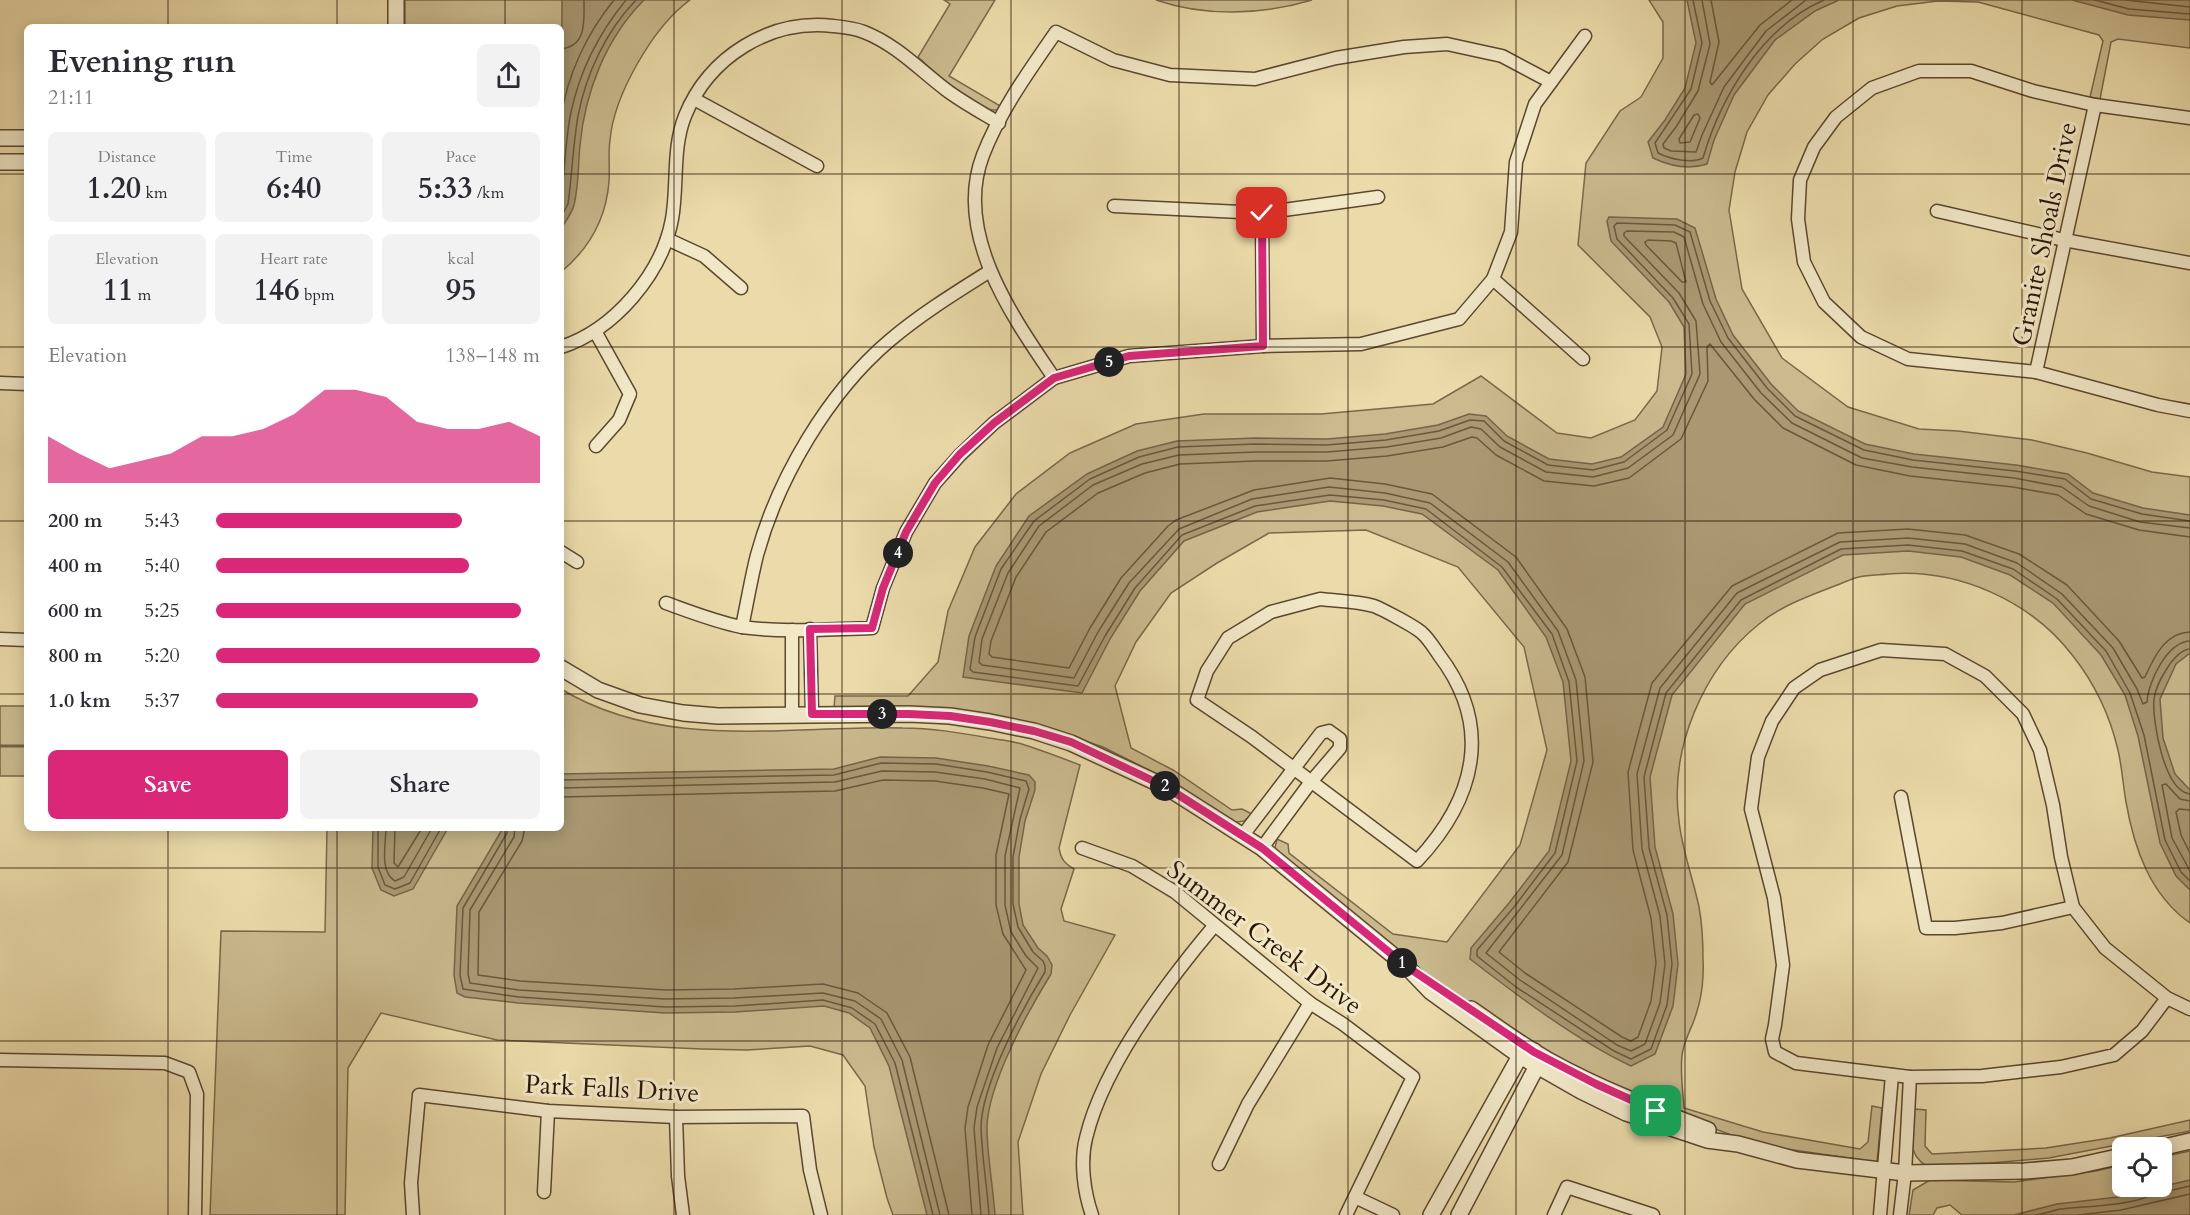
<!DOCTYPE html>
<meta charset="utf-8">
<style>
:root{--surface:#fff;--page:#f2f2f3;--text:#2b2b33;--muted:#7c7c81;--accent:#db2777}
body{margin:0;font-family:Cardo,serif;background:var(--page);color:var(--text);height:100vh;display:flex;flex-direction:column;font-size:22px;white-space:nowrap}
*{box-sizing:border-box;margin:0}
p{font-size:20px;color:var(--muted)}
.icon{flex:none;width:33px;height:33px;fill:none;stroke:currentColor;stroke-width:2;stroke-linecap:round;stroke-linejoin:round}
.map{position:relative;flex:1;overflow:hidden}
.details{position:absolute;left:24px;top:24px;width:540px;height:807px;display:flex;flex-direction:column;background:var(--surface);border-radius:9px;box-shadow:0 3px 15px #0003}
.details>*{flex:none}
.controls{position:absolute;left:2112px;top:1137px;display:grid;gap:12px}
.controls a{display:grid;place-items:center;width:60px;height:60px;border-radius:9px;background:var(--surface);box-shadow:0 3px 15px #0003;font-size:30px}
.pin{position:absolute;display:grid;place-items:center;width:51px;height:51px;color:#fff;margin:-26px;border-radius:12px;box-shadow:0 3px 9px #0006}
.km{position:absolute;width:30px;height:30px;margin:-15px;border-radius:50%;background:#222;color:#fff;font-size:16px;line-height:30px;text-align:center}
.round{display:grid;place-items:center;flex:none;width:63px;height:63px;border-radius:9px;background:var(--page)}
.summary{display:flex;align-items:center;justify-content:space-between;height:102px;padding:0 24px}
h1{font-size:33px;font-weight:700;line-height:45px}
.metrics{display:grid;grid-template-columns:repeat(3,1fr);gap:9px;height:102px;padding:6px 24px}
.metrics div{display:grid;align-content:center;border-radius:9px;background:var(--page);text-align:center}
.metrics b{font-size:30px;font-weight:700}
.metrics small{font-size:16px;font-weight:400}
.metrics p{font-size:16px}
.chart{height:168px;padding:12px 24px}
.chart p{display:flex;justify-content:space-between}
.chart svg{width:100%;height:108px;margin-top:6px;fill:var(--accent);opacity:.7}
.cta{display:flex;gap:12px;margin-top:auto;padding:12px 24px}
.cta a{flex:1;height:69px;border-radius:9px;background:var(--accent);color:#fff;font-size:24px;font-weight:700;line-height:69px;text-align:center}
.cta a+a{background:var(--page);color:var(--text)}
ul{padding:0 24px;list-style:none;font-size:20px}
li{display:grid;grid-template-columns:96px 72px 1fr;align-items:center;height:45px}
li i{height:15px;border-radius:8px;background:var(--accent)}
.map>svg:first-child{display:block}
.green{fill:#caba8e;stroke:#7a684a;stroke-width:1.5}
.water{fill:#a99872;stroke:#766447;stroke-width:1.5}
.lines{fill:none;stroke-linecap:round;stroke-linejoin:round}
.shore{stroke:#6a583c;stroke-width:1.5}
.stream{stroke:#766447;stroke-width:3}
.minor-casing{stroke:#5a482f;stroke-width:15}
.tertiary-casing{stroke:#5a482f;stroke-width:18}
.minor{stroke:#f2e8c8;stroke-width:12}
.tertiary{stroke:#f2e8c8;stroke-width:15}
.route-casing{stroke:#fff;stroke-width:12}
.route{stroke:#db2777;stroke-width:8}
.grid{fill:none;stroke:#2a1706;stroke-width:1.5;stroke-opacity:0.55}
.labels{text-anchor:middle;stroke-width:6;stroke-linejoin:round;paint-order:stroke}
.street-label{font-size:26px;fill:#2a1706;stroke:#f2e8c8}
</style>
<div class="map">
<svg width="2190" height="1215" viewBox="0 0 2190 1215">
<rect width="100%" height="100%" fill="#ebdbaa"/>
<filter id="stains"><feTurbulence type="fractalNoise" baseFrequency=".00333" numOctaves="4"/><feColorMatrix values="0 0 0 0 .2 0 0 0 0 .09 0 0 0 0 .02 0 0 0 .5 -.17"/></filter>
<radialGradient id="worn" r=".72"><stop offset=".6" stop-color="#630" stop-opacity="0"/><stop offset="1" stop-color="#630" stop-opacity=".3"/></radialGradient>
<g class="green">
<path d="M405,0H690C653,27 614,95 610,140C608,154 610,168 609,182C606,219 590,248 561,272V27H405Z"/>
<path d="M944,0H995L949,76L1002,107L998,110H988L944,81L918,57L950,4Z"/>
<path d="M1156,0H1312C1262,15 1205,17 1156,0Z"/>
<path d="M1649,0H2190V48L2118,39L2111,42L2100,99L2090,97L2103,41L2099,35L1978,2L1938,1L1897,6L1859,18L1823,39L1795,64L1768,95L1747,132L1735,172L1729,210L1742,289L1782,358L1848,407L1919,429L1958,431L2032,440L2087,453L2152,472L2190,477V923C2150,895 2134,848 2126,802C2123,785 2122,767 2118,750C2110,716 2095,684 2073,656C2031,601 1958,568 1888,574C1879,575 1869,575 1859,577C1850,579 1841,584 1832,587C1806,597 1781,606 1759,624C1703,669 1669,749 1679,821C1682,850 1693,878 1699,907C1702,923 1703,942 1703,959C1704,975 1702,996 1697,1011C1694,1024 1686,1036 1683,1050C1679,1065 1683,1091 1684,1108L1763,1132L1860,1149L1868,1142L1872,1106L1882,1108L1877,1162L1758,1145L1694,1121L1548,1055L1424,972L1279,861L1274,852L1277,839L1288,844L1289,853L1393,934L1447,942L1520,845L1547,750L1524,647L1458,567L1366,530L1269,533L1217,563L1171,593L1136,642L1115,686L1131,748L1173,770L1232,810L1242,809L1252,814L1244,821L1230,823L1169,780L1103,747L1040,726L834,708L835,696H908L938,662L948,611L975,547L1016,494L1070,453L1136,424L1204,414H1321L1433,404L1481,376L1557,433L1591,438L1635,420L1657,391L1662,347L1650,317L1578,245L1586,163L1620,111L1641,97L1663,58V22Z"/>
<path d="M561,689C665,752 789,725 903,728C932,728 961,733 989,738C1001,740 1014,741 1025,745C1043,751 1062,758 1080,765L1059,848C1061,859 1064,863 1074,869L1061,909L1064,921L1115,935L1070,1015L1041,1074L1018,1142L1023,1215H893L887,1198L874,1147L865,1086L843,1055L810,1046L747,1050L702,1049L497,1040L381,1013L348,1068L345,1215H210L221,931L325,932L327,828H561Z"/>
<rect x="0" y="706" width="27" height="70"/>
<path d="M1914,1109L1926,1110L1925,1146L1932,1154L2046,1148L2110,1138L2190,1120V1131L2049,1158L1990,1163L1925,1165C1905,1152 1913,1131 1914,1109Z"/>
<path d="M2190,1151V1215H1962L1950,1205L1937,1208L1933,1215H1909L1913,1190L1930,1180L2014,1182L2096,1171L2122,1165V1186H2162V1157Z"/>
</g>
<g class="water">
<path d="M562,0H644C606,38 585,92 580,145C578,164 579,185 574,205C572,213 565,222 561,229Z"/>
<path d="M1687,0H1839L1815,11L1775,40L1734,95L1714,140L1707,164C1689,170 1670,166 1653,158L1648,142L1665,120L1685,88L1696,43Z"/>
<path d="M2072,0H2190V20L2128,15Z"/>
<path d="M1609,217L1677,219L1695,228L1716,299L1733,335L1771,384L1798,411L1865,444L1914,454L2016,465L2068,474L2093,493L2143,508L2190,515V653L2176,664L2160,699L2163,738L2175,774L2190,790V890L2176,876L2160,843L2138,736L2125,695L2101,655L2053,603L2010,575L1961,557L1908,551L1843,555L1745,604L1672,695L1650,777L1655,847L1673,914L1678,964L1673,1006L1655,1054L1631,1066C1576,1040 1518,996 1470,959L1471,948L1509,903L1549,851L1571,761L1563,682L1546,637L1498,570L1422,514L1383,506L1330,501L1257,512L1184,541L1140,591L1110,639L1082,693L963,677L969,636L996,566L1029,516L1087,474L1137,451L1177,441L1255,438L1327,439L1385,434L1438,425L1469,414L1486,416L1507,436L1549,459L1592,464L1621,457L1663,427L1686,374L1684,327L1669,302L1611,241L1607,221Z"/>
<path d="M880,757L936,758L988,766L1029,775L1035,782V790L1025,821L1019,857V904L1023,925L1038,948L1047,956L1052,965L1051,974C1028,1011 988,1084 987,1127C987,1156 993,1186 995,1215H927L889,1066L870,1028L849,1013L824,1006L735,1012L665,1013L518,1003L465,997L457,993L454,975L457,906L503,828H561V774L834,769Z"/>
<path d="M373,828H448L413,889L394,896L381,890L372,868Z"/>
<path d="M2190,1180V1215H2014L2057,1204L2118,1197Z"/>
</g>
<g class="lines">
<g class="shore">
<path d="M1693,0L1702,43L1691,89L1655,143L1658,153C1670,159 1691,164 1703,158C1721,96 1763,26 1824,0"/>
<path d="M1702,0L1710,44L1698,91L1676,127L1663,144L1664,148L1671,151L1696,152L1702,135L1724,87L1766,31L1806,0"/>
<path d="M1711,0L1719,42L1710,82L1712,85L1760,25L1792,0"/>
<path d="M2095,0L2129,9L2190,14"/>
<path d="M2125,0L2190,7"/>
<path d="M561,49C587,46 584,21 584,0"/>
<path d="M1694,115L1698,114L1700,118L1690,142L1680,143L1679,139Z"/>
<path d="M561,118C567,75 587,33 614,0"/>
<path d="M561,200C565,171 565,140 571,112C580,70 599,33 626,0"/>
<path d="M561,217L568,204C572,175 573,145 578,116C586,74 606,31 636,0"/>
<path d="M1648,240L1671,241L1676,243L1686,282H1682L1646,245L1645,242Z"/>
<path d="M2190,521L2142,514L2091,499L2065,479L2015,471L1913,460L1864,450L1795,416L1767,388L1728,338L1710,301L1690,232L1675,225L1617,223L1614,226L1617,239L1673,298L1689,324L1692,374L1667,430L1624,462L1593,470L1548,465L1504,441L1484,421L1470,420L1439,431L1386,440L1327,445L1255,444L1178,447L1139,457L1090,479L1034,521L1001,569L975,637L970,669L973,672L1078,686L1105,636L1135,588L1182,535L1255,506L1330,495L1384,500L1426,509L1502,567L1552,634L1569,682L1577,761L1555,853L1514,907L1477,950V956L1516,987L1614,1051L1631,1059L1651,1049L1667,1005L1672,964L1667,915L1649,848L1644,777L1666,693L1741,600L1841,549L1908,545L1962,551L2013,569L2057,599L2106,651L2130,693L2144,735L2165,840L2181,872L2190,881"/>
<path d="M2190,528L2140,522L2089,506L2062,487L2014,478L1912,467L1862,458L1792,423L1761,393L1721,342L1703,304L1684,237L1674,232L1627,231L1624,233V236L1679,293L1696,321L1700,374L1673,435L1628,468L1593,477L1546,472L1500,447L1481,429L1471,427L1441,438L1387,447L1327,452H1255L1179,455L1142,464L1093,485L1039,526L1008,573L982,639L979,662L982,665L1074,678L1098,632L1129,583L1179,529L1252,499L1329,487L1385,493L1430,503L1508,562L1558,631L1576,680L1584,761L1562,855L1486,953L1520,980L1617,1045L1631,1051L1645,1044L1660,1003L1665,964L1660,916L1642,849L1637,774L1660,688L1737,593L1840,542L1908,538L1965,544L2017,563L2062,594L2113,648L2137,689L2143,704L2147,702C2148,682 2167,642 2190,641"/>
<path d="M2190,537L2139,530L2086,514L2058,495L2013,487L1910,476L1856,465L1783,428L1754,399L1710,344L1707,347L1708,381L1681,439L1629,478L1594,486L1544,481L1496,455L1477,438L1472,437L1443,447L1387,456L1327,461H1255L1180,464L1145,473L1098,493L1046,532L1016,577L991,641L989,654L992,657L1069,668L1090,628L1121,578L1168,526L1176,520L1254,490L1330,478L1385,484L1432,494L1516,557L1567,629L1585,677L1593,762L1568,862L1499,952L1525,973L1622,1037L1631,1041L1638,1037L1651,1001L1656,963L1651,918L1633,850L1628,772L1652,683L1732,586L1838,533L1908,529L1965,535L2019,554L2067,585L2119,641L2142,678L2145,677C2154,657 2165,633 2190,632"/>
<path d="M2190,649C2174,650 2156,684 2154,699C2152,721 2164,791 2190,794"/>
<path d="M561,780L834,775L881,763L936,764L987,772L1026,781L1029,789L1020,819L1013,857V904L1018,927L1033,952L1043,961L1045,966V972C1022,1009 981,1086 981,1128C982,1157 987,1186 989,1215"/>
<path d="M561,788L835,782L882,771L935,772L985,779L1020,788L1005,856V905L1011,932L1026,956L1038,968L997,1048L977,1107L974,1128L981,1215"/>
<path d="M561,797L835,791L883,780L935,781L983,788L1009,794L996,855V905L1003,934L1026,970L988,1045L968,1107L965,1128L972,1215"/>
<path d="M2190,801L2180,799L2166,784L2162,785L2172,838L2190,871"/>
<path d="M2190,810L2179,809L2176,812L2181,835L2190,853"/>
<path d="M378,828V867L385,885L395,889L410,883L441,828"/>
<path d="M386,828C386,843 379,872 395,881L404,877L432,828"/>
<path d="M395,828L394,863L398,867L422,828"/>
<path d="M508,828L507,833L463,908L460,975L463,989L519,997L665,1007L735,1006L823,1000L852,1008L875,1024L895,1063L933,1215"/>
<path d="M515,828L514,837L470,910L468,974L470,983L519,990L665,999L734,998L823,993L855,1001L881,1019L902,1060L940,1215"/>
<path d="M525,828L522,841L479,912L478,975L520,981L666,990L734,989L823,984L858,993L887,1013L910,1057L949,1215"/>
<path d="M2037,1215C2045,1213 2053,1211 2060,1209C2084,1206 2140,1206 2158,1191L2164,1192L2190,1186"/>
<path d="M2078,1215L2121,1210L2190,1194"/>
</g>
<path class="stream" d="M0,746H27"/>
<g class="minor-casing">
<g id="minor">
<path d="M694,99L817,166"/>
<path d="M2190,118L2095,105L2033,91L1971,71H1919L1872,88L1836,117L1814,147L1800,180L1798,219L1804,262L1824,302L1861,337L1908,359L2036,372L2158,405L2190,411"/>
<path d="M1114,206L1262,213L1378,197"/>
<path d="M1937,211L2064,240L2190,263"/>
<path d="M1262,213L1263,346"/>
<path d="M667,239L704,256L741,288"/>
<path d="M1493,279L1583,359"/>
<path d="M595,331L630,394L619,420L596,446"/>
<path d="M561,347C614,330 662,274 672,219C678,186 672,148 685,116C709,57 769,19 833,26C843,27 854,28 864,32C895,44 919,69 945,89C962,102 981,112 999,123"/>
<path d="M2036,372L2095,105"/>
<path d="M1054,378C1012,316 953,233 983,155C1000,111 1029,71 1056,32L1113,60L1170,75L1255,79L1336,58L1404,47L1447,44L1502,56L1551,82"/>
<path d="M0,383L27,384"/>
<path d="M561,552L577,562"/>
<path d="M1320,599C1337,601 1357,601 1374,606C1382,609 1416,627 1422,633C1429,639 1434,648 1439,655C1494,727 1475,799 1417,861L1252,737L1197,700L1207,671L1228,638L1271,612Z"/>
<path d="M666,603C691,612 716,622 742,627C784,633 829,629 872,628L883,588L906,532L935,483L960,455L994,423L1054,378L1129,356L1263,346L1361,344L1459,319L1493,279L1511,232L1516,162L1535,104L1585,36"/>
<path d="M742,627C747,603 751,579 757,555C778,478 828,393 889,341C921,314 955,293 990,271"/>
<path d="M810,629L812,714"/>
<path d="M792,630V714"/>
<path d="M0,639L27,640"/>
<path d="M1901,797L1926,928H1955L2002,923L2073,907"/>
<path d="M1243,835L1321,733L1329,731L1340,739V748L1310,783L1262,848"/>
<path d="M1082,848L1132,866L1175,892L1310,1003L1343,1024L1413,1077L1346,1215"/>
<path d="M2167,998L2142,1031L2114,1055L2061,1067L1982,1076L1910,1077L1796,1063L1775,1052L1772,1039L1775,1025L1783,965L1774,898L1751,809L1758,757L1772,721L1794,688L1820,670L1881,650L1945,654L1985,676L2023,714L2040,750L2053,805L2061,857L2073,907L2105,948L2167,998L2190,1009"/>
<path d="M0,1060L165,1063L189,1072L197,1094L195,1215"/>
<path d="M676,1117L678,1176L683,1215"/>
<path d="M1219,1164L1248,1104L1310,1003"/>
<path d="M544,1192L548,1111"/>
<path d="M1355,1197L1393,1215"/>
<path d="M413,1215L411,1183L419,1095L548,1111L676,1117L803,1116L810,1170L821,1215"/>
<path d="M1092,1215C1084,1192 1080,1162 1086,1138C1103,1066 1167,982 1214,926"/>
<path d="M1554,1215L1567,1187L1653,1215"/>
<path d="M1880,1215L1892,1075"/>
<path d="M1900,1215L1905,1173L1910,1077"/>
</g>
</g>
<g class="tertiary-casing">
<g id="tertiary">
<path d="M396,27V0"/>
<path d="M0,138H27"/>
<path d="M0,162H27"/>
<path d="M561,668L598,690L640,705L683,713L718,716L909,714L950,716L990,722L1034,731L1071,743L1166,787L1262,848L1406,966L1431,992L1520,1056L1581,1091L1626,1113L1707,1140L1738,1144L1797,1160L1905,1173L2025,1171L2072,1167L2122,1156"/>
<path d="M1471,1009C1496,1026 1521,1045 1548,1060C1598,1088 1653,1109 1708,1130"/>
<path d="M2160,1148L2190,1141"/>
<path d="M1431,1215L1520,1056L1534,1051L1537,1066L1459,1215"/>
</g>
</g>
<use href="#minor" class="minor"/>
<use href="#tertiary" class="tertiary"/>
</g>
<g class="lines">
<g class="route-casing">
<path id="route" d="M1262,213L1263,346L1129,356L1054,378L994,423L960,454L935,483L906,532L883,588L872,628L810,629L812,714H909L950,716L990,722L1034,731L1071,742L1166,787L1262,848L1406,966L1534,1052L1596,1084L1656,1111"/>
</g>
<use href="#route" class="route"/>
</g>
<path class="grid" d="M168,0V27M337,0V27M505,0V27M674,0V1215M842,0V1215M1011,0V1215M1179,0V1215M1348,0V1215M1516,0V1215M1685,0V1215M1853,0V1215M2022,0V1215M0,174H27M561,174H2190M0,347H27M561,347H2190M0,521H27M561,521H2190M0,694H27M561,694H2190M168,828V1215M337,828V1215M505,828V1215M0,868H2190M0,1041H2190"/>
<g class="labels">
<g class="street-label">
<text transform="translate(2044 234) rotate(-78)" y="9">Granite Shoals Drive</text>
<text transform="translate(1265 937) rotate(37)" y="9">Summer Creek Drive</text>
<text transform="translate(612 1088) rotate(3)" y="9">Park Falls Drive</text>
</g>
</g>
<rect width="100%" height="100%" filter="url(#stains)"/>
<rect width="100%" height="100%" fill="url(#worn)"/>
</svg>
<div class="controls">
<a><svg class="icon" aria-label="locate" viewBox="0 0 24 24"><circle cx="12" cy="12" r="6"/><path d="M12 2v4M12 18v4M2 12h4M18 12h4"/></svg></a>
</div>
<div class="pin" style="left:1656px;top:1111px;background:#1e9e55"><svg class="icon" aria-label="arrive" viewBox="0 0 24 24"><path d="M6 21V4h12l-3 4 3 4H6"/></svg></div>
<div class="pin" style="left:1262px;top:213px;background:#d93025"><svg class="icon" aria-label="check" viewBox="0 0 24 24"><path d="M5 12l5 5 9-10"/></svg></div>
<b class="km" style="left:1402px;top:963px">1</b>
<b class="km" style="left:1165px;top:786px">2</b>
<b class="km" style="left:882px;top:714px">3</b>
<b class="km" style="left:898px;top:553px">4</b>
<b class="km" style="left:1109px;top:362px">5</b>
<section class="details">
<div class="summary"><div><h1>Evening run</h1><p>21:11</p></div><a class="round"><svg class="icon" aria-label="share" viewBox="0 0 24 24"><path d="M12 15V3M7 8l5-5 5 5M5 13v7h14v-7"/></svg></a></div>
<div class="metrics">
<div><p>Distance</p><b>1.20<small> km</small></b></div>
<div><p>Time</p><b>6:40</b></div>
<div><p>Pace</p><b>5:33<small> /km</small></b></div>
</div>
<div class="metrics">
<div><p>Elevation</p><b>11<small> m</small></b></div>
<div><p>Heart rate</p><b>146<small> bpm</small></b></div>
<div><p>kcal</p><b>95</b></div>
</div>
<div class="chart"><p><span>Elevation</span>138–148 m</p>
<svg viewBox="0 0 160 44" preserveAspectRatio="none"><path d="M0 44V25L10 32L20 38L30 35L40 32L50 25L60 25L70 22L80 16L90 6L100 6L110 9L120 19L130 22L140 22L150 19L160 25V44z"/></svg>
</div>
<ul>
<li><b>200 m</b>5:43<i style="width:76%"></i></li>
<li><b>400 m</b>5:40<i style="width:78%"></i></li>
<li><b>600 m</b>5:25<i style="width:94%"></i></li>
<li><b>800 m</b>5:20<i style="width:100%"></i></li>
<li><b>1.0 km</b>5:37<i style="width:81%"></i></li>
</ul>
<div class="cta"><a>Save</a><a>Share</a></div>
</section>
</div>
